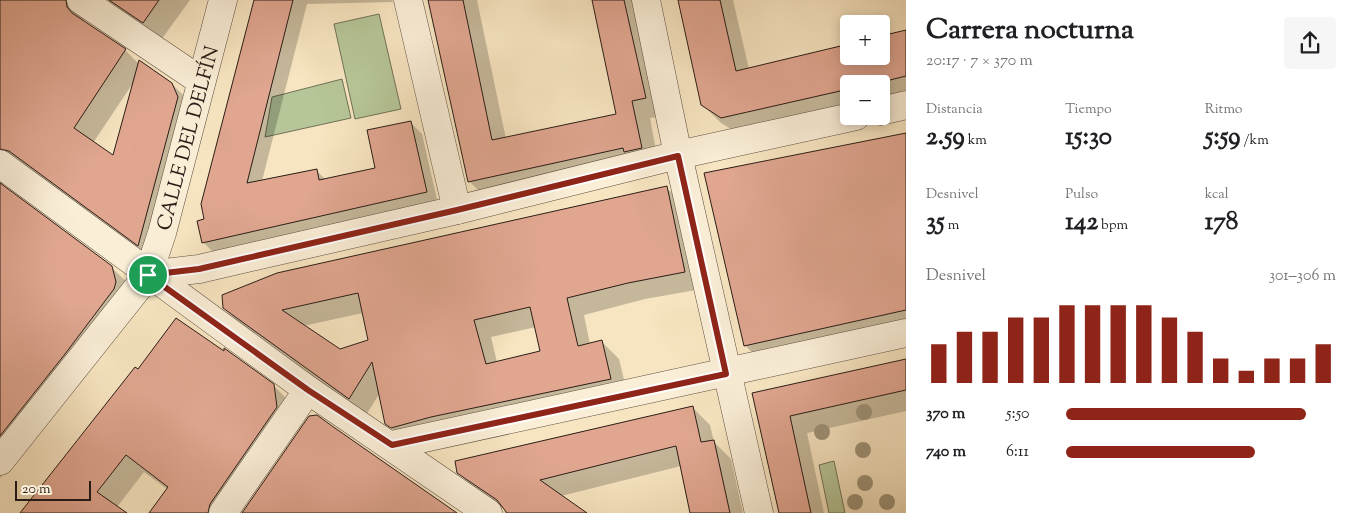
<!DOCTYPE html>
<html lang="es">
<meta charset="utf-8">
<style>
:root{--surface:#fff;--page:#f6f6f6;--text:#202124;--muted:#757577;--accent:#8f2418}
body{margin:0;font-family:"Sorts Mill Goudy",serif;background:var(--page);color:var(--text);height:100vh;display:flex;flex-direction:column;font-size:19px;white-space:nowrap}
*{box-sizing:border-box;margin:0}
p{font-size:16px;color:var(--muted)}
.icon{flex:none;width:28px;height:28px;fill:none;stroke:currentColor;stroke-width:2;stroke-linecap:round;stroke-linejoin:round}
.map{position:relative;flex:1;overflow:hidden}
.side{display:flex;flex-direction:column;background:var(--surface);width:450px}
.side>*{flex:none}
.buttons{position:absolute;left:840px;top:15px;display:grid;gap:10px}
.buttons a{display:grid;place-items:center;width:50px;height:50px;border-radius:5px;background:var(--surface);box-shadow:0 2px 12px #0003;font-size:25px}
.scale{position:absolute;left:15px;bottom:12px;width:76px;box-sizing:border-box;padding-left:5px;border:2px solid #2b1c16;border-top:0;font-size:14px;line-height:18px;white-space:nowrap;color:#2b1c16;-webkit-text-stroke:4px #faeed7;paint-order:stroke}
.pin{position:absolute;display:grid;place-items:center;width:42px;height:42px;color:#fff;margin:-21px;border:2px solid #fff;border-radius:50%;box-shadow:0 1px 5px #0007}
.round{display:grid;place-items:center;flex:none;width:52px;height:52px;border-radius:5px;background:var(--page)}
.head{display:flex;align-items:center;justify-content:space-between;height:85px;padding:0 20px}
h1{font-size:28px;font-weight:700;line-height:38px}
.stats{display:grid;grid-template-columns:repeat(3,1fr);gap:8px;height:85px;padding:5px 20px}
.stats div{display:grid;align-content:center}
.stats b{font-size:25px;font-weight:700}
.stats small{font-size:14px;font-weight:400}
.stats p{font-size:14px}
.chart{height:140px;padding:10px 20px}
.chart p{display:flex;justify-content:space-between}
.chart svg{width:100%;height:90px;margin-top:5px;stroke:var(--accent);stroke-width:6}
ul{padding:0 20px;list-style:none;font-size:16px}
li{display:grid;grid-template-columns:80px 60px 1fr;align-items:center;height:38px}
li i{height:12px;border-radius:6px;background:var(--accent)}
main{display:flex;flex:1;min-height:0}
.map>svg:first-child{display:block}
.green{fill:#b6c698;stroke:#707157}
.shadow{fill:#0003;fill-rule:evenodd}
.building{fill:#e0a690;stroke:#2b1c16;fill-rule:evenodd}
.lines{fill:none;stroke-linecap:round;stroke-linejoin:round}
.minor-casing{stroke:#5e4e41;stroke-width:29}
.minor{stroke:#faeed7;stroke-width:28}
.tree{fill:#9e9278}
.route-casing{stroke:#fff;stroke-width:10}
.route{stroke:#8f2418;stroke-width:6}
.labels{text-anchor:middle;stroke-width:4.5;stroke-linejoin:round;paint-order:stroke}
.street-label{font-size:20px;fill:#2b1c16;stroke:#faeed7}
</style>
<main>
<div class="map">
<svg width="906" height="513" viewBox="0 0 906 513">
<rect width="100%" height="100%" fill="#f7e5c1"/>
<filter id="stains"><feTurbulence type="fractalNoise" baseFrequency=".004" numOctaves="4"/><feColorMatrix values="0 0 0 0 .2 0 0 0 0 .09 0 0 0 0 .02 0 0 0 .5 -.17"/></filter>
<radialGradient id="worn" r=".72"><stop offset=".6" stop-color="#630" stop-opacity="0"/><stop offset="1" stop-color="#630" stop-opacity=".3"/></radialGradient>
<g class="green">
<path d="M379,14L401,109L355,119L334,24Z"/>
<path d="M342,79L351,118L265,137L272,97Z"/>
<path d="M834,461L845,513H829L819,465Z"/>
</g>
<g class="shadow">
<path d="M0,0H190L161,40L83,17L84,22L125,50L139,64L172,84L190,102L155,262L2,181L3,187L111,267L130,285L83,371L0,478ZM135,80L114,157L93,143Z"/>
<path d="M256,0H392L393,2L307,4L262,181L316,170L326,180L376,169L410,122L422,134L438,204L215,254L203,242L206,220Z"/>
<path d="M429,0H477L506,139L617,115L593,0H637L663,116L650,118L659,166L487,199L469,181Z"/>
<path d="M679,0H733L749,69L849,56H881L906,32V98L881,103V84H849V111L740,135L721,123L703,105Z"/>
<path d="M906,133V332L762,363L745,345L705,174Z"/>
<path d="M666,187L683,204L702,289L645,299L584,315L590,344L602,342L619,359L628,396L404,441L386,423L380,393L366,415L241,325L224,308ZM363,313L369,341L339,351L303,326ZM536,327L541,352L497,362L491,337Z"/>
<path d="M906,360V411L807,433L824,513H780L754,394Z"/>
<path d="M139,371L273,385L291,403L234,513H151L167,489L144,472L117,507L125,513H21Z"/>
<path d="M693,408L710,425L714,442L731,459L743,513H691L681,466L561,496L585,513H505L504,509L476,490L458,472Z"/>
</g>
<g class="building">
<path d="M0,0H66L67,7L72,13L126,49L74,128L113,155L139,60L172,83L178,97L138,246L9,151L0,149Z"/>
<path d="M109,0H159L143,23Z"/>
<path d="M254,0H293L247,183L317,169L319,180L375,168L367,130L411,121L427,192L202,243L197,221L204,219L201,204Z"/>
<path d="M428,0H463L492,140L616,114L592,0H624L646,98L632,101L642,148L624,152L623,148L468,182Z"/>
<path d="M678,0H720L736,71L849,44V56H881V36L906,30V76L874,84H849V89L721,118L701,105Z"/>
<path d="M906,133V310L744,346L704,173Z"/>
<path d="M0,183L112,266L116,282L114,289L65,354L0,436Z"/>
<path d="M667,186L685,272L628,283L567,298L578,346L602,340L611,379L431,417L391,428L385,424L372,362L349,399L223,308L222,295L277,273ZM358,293L368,340L340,349L282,310ZM530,307L540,351L486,364L474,320Z"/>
<path d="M176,318L224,351V348L274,384L277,407L210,504L208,513H149L168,487L126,455L97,492L127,513H20L135,367L138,369Z"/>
<path d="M906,359V390L790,416L811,513H779L752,393Z"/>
<path d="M693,406L701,442L714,440L730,513H690L676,446L540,480L587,513H507L497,500L457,473L455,461Z"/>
<path d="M317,415L332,426L457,513H242L309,416Z"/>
</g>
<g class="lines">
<g class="minor-casing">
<g id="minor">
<path d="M81,0L201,81"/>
<path d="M408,0L457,210"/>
<path d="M646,0L678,155L759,513"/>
<path d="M881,111L906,105"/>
<path d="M0,164L308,390L488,513"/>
<path d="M148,275L199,269L457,210L678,155L856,116"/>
<path d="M392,445L906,333"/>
<path d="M0,461L148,275L162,233L223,0"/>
<path d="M223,513L308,390"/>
</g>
</g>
<use href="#minor" class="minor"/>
</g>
<g class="tree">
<circle cx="864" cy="412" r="8"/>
<circle cx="822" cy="432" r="8"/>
<circle cx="863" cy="450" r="8"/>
<circle cx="865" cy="483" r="8"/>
<circle cx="855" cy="502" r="8"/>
<circle cx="887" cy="502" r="8"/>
</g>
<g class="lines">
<g class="route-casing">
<path id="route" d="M678,156L726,374L392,445L308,390L148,275L199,269L457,210Z"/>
</g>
<use href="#route" class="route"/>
</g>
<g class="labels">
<g class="street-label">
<text transform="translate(187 138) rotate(-75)" y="7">CALLE DEL DELFÍN</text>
</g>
</g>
<rect width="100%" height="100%" filter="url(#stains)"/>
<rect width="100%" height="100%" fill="url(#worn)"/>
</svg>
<div class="buttons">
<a>+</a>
<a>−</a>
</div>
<div class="scale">20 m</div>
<div class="pin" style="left:148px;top:275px;background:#1e9e55"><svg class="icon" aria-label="arrive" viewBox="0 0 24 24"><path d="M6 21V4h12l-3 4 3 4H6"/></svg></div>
</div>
<section class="side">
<div class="head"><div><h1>Carrera nocturna</h1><p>20:17 · 7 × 370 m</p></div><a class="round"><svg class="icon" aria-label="share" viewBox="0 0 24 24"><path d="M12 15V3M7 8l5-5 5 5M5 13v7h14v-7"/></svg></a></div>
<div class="stats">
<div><p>Distancia</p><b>2.59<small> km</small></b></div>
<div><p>Tiempo</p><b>15:30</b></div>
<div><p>Ritmo</p><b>5:59<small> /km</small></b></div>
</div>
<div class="stats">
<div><p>Desnivel</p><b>35<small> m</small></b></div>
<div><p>Pulso</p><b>142<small> bpm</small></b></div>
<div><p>kcal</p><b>178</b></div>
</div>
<div class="chart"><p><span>Desnivel</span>301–306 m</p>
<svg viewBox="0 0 160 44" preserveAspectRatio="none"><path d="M5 44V25M15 44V19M25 44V19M35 44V12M45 44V12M55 44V6M65 44V6M75 44V6M85 44V6M95 44V12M105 44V19M115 44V32M125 44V38M135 44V32M145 44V32M155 44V25"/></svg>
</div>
<ul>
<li><b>370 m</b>5:50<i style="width:89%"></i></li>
<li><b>740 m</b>6:11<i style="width:70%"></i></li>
</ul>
</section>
</main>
